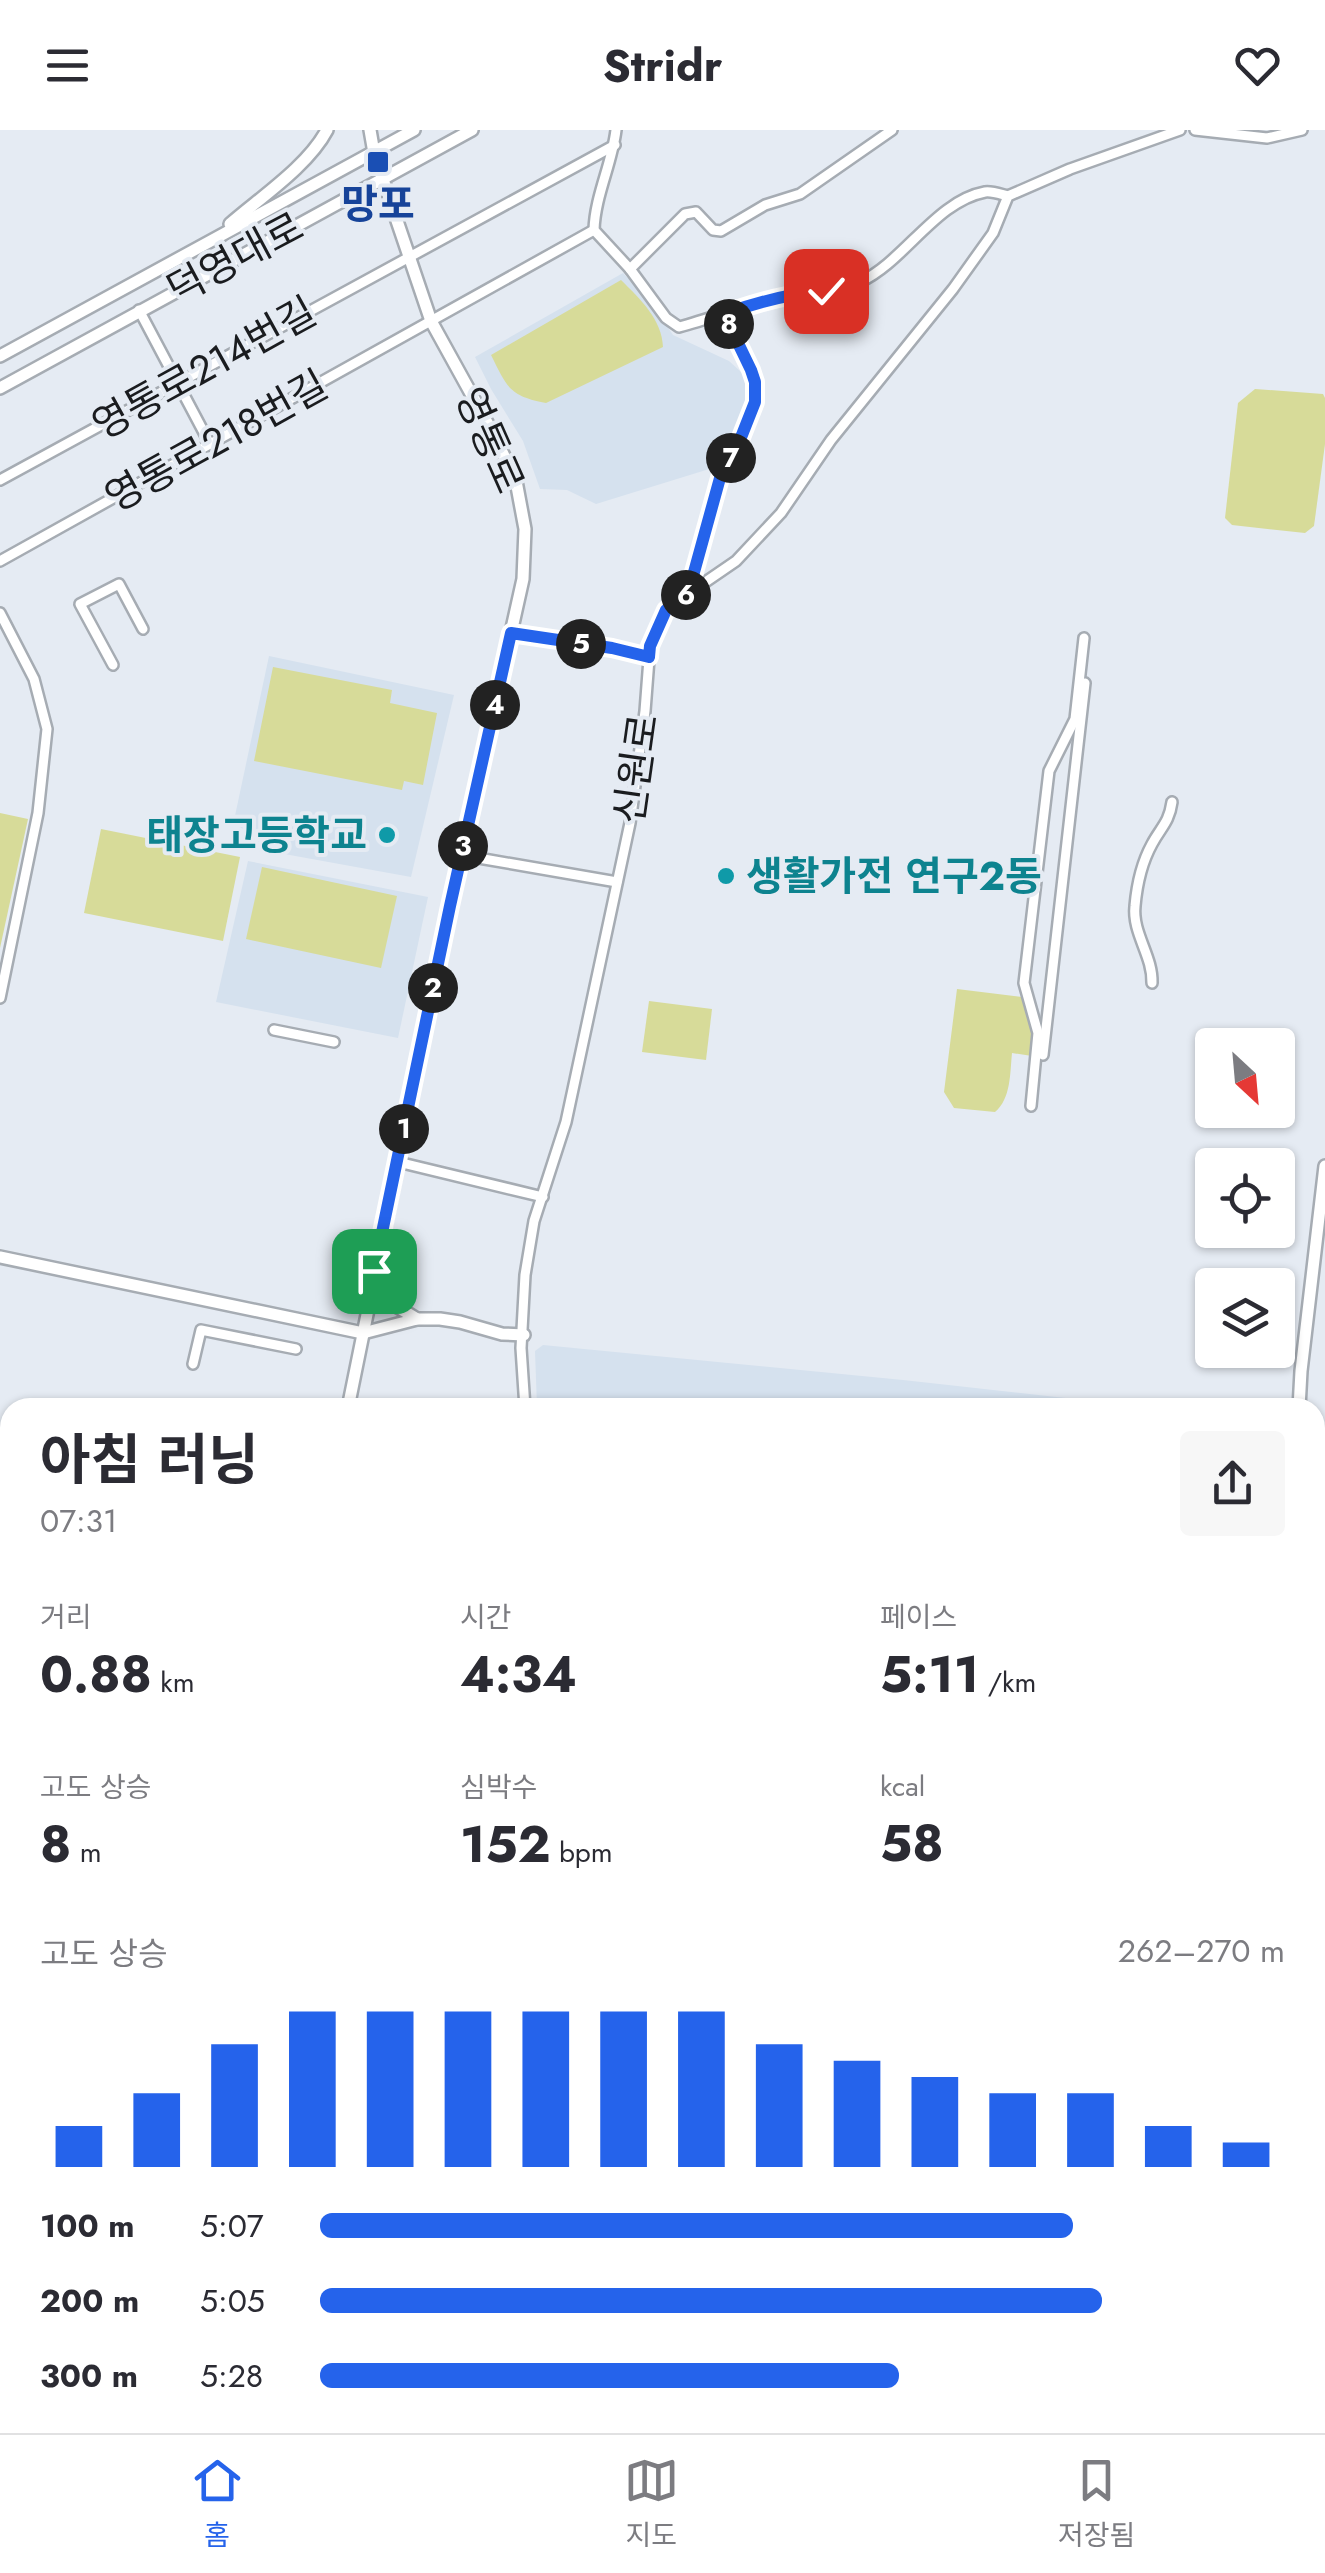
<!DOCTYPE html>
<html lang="ko">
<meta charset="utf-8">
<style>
:root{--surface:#fff;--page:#f7f7f7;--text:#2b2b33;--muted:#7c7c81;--line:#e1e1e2;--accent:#2563eb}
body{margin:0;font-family:Jost,"Noto Sans KR",sans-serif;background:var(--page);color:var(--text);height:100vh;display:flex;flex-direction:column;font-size:38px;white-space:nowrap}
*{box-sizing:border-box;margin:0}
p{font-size:32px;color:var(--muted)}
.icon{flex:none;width:55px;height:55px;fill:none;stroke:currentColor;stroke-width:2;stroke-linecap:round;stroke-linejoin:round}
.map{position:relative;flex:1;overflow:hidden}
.panel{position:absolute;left:0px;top:1268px;width:1325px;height:1038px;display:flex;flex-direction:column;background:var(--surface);border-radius:30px 30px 0 0;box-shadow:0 2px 8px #0004}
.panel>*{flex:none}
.needle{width:65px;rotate:154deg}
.controls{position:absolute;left:1195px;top:898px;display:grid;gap:20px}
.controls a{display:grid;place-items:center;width:100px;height:100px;border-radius:10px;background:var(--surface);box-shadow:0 2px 8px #0004;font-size:50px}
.pin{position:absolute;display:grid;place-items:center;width:85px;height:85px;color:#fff;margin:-42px;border-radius:20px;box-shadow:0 5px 15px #0006}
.km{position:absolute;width:50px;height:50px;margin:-25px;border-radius:50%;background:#222;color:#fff;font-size:28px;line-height:50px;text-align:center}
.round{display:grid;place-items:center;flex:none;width:105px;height:105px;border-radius:10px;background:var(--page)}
.summary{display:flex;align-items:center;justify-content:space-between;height:170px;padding:0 40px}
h1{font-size:55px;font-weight:700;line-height:75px}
.figures{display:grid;grid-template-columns:repeat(3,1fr);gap:15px;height:170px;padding:10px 40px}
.figures div{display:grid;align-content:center}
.figures b{font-size:50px;font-weight:700}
.figures small{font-size:28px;font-weight:400}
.figures p{font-size:28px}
.chart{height:280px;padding:20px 40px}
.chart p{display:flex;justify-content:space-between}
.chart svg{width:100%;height:180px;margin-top:10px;stroke:var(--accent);stroke-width:6}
ul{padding:0 40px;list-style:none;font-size:32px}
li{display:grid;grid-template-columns:160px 120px 1fr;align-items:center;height:75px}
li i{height:25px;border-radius:12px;background:var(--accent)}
header{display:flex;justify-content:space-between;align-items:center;height:130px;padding:0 40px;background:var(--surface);font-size:45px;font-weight:700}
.tabs{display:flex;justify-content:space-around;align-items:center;height:140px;border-top:2px solid var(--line);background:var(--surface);font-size:28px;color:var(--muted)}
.tabs a{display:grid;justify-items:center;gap:5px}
.tabs .active{color:var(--accent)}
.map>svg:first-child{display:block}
.built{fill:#d5e1ee}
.green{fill:#d7db99}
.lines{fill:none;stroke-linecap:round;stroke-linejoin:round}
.street-casing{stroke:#a6acb3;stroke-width:14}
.secondary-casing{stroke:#a6acb3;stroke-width:16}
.street{stroke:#fff;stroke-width:9}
.secondary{stroke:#fff;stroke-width:11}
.route-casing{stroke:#fff;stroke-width:20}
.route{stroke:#2563eb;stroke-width:12}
.transit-dot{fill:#1a4fb4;stroke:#e5ebf3;stroke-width:4}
.culture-dot{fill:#0f9aa8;stroke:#e5ebf3;stroke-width:4}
.labels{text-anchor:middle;stroke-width:8;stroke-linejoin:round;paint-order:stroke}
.transit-label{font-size:40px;font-weight:bold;fill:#164399;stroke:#e5ebf3}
.street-label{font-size:40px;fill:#1a1c1f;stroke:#e5ebf3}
.culture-label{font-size:40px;font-weight:bold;fill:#0d838f;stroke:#e5ebf3;text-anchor:end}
</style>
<header><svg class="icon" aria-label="menu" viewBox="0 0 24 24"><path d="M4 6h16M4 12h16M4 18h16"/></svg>Stridr<svg class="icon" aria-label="heart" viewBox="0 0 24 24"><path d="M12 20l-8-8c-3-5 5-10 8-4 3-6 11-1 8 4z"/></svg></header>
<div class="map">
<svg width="1325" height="2303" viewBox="0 0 1325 2303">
<rect width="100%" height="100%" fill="#e5ebf3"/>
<g class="built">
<path d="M623,143L651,172L673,205L729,231L752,252L745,287L732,319L719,336L596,374L567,360L540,359L523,311L491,259L475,227Z"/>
<path d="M269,526L454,565L411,747L229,714Z"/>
<path d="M248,731L428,767L398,908L216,872Z"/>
<path d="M543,1215L903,1250L1146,1277H537L535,1221Z"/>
<path d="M1325,1332V2303H1223L1224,2295H1315V1432Z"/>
<path d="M0,2056L10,2066V2266L0,2272Z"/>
</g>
<g class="green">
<path d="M621,150C640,169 662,189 663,217L546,273C509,266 507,257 491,225Z"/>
<path d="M1255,259L1323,264L1325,268V314L1314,396L1305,403L1232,395L1225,388L1238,273Z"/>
<path d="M273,537L392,560L390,573L437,583L423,655L404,651L402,660L254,631Z"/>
<path d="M0,683L28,689L0,818Z"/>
<path d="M101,699L240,727L223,811L84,783Z"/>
<path d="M262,737L397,766L381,838L246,809Z"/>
<path d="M957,859L1022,867L1034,900L1032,926L1012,923C1010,943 1011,969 995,982L954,978L944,962Z"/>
<path d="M649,871L712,879L706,930L642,922Z"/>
<path d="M1325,1331V1622L1315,1621V1429L1321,1335Z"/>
<path d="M0,1505L10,1507V1560L0,1559Z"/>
<path d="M1315,1991L1325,1992V2129L1315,2128Z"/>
</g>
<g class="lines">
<g class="street-casing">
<g id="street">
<path d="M616,0C612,34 595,66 594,100L630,139L666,188L679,197C716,187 753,172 791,164C814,160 838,162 860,152C904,132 936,71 985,62C992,61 1000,64 1008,66"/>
<path d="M1195,0L1267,8L1302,0"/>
<path d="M630,139L685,84L696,82L713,100L721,101L765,75L800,64L892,0"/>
<path d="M139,180L210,314"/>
<path d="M0,350L615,15"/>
<path d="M0,431L594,100"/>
<path d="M688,464L720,348L755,273V252L751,240L724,184"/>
<path d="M0,483L34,549L47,599L38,683L0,868"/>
<path d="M511,503L612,518L649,527"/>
<path d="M113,535L80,474L119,454L143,499"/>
<path d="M461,725L617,752"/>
<path d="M1152,853C1153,826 1132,803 1135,776C1137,753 1141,734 1152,714C1161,697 1169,693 1172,672"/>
<path d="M274,900L334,912"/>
<path d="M1043,925L1085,553"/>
<path d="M1031,976L1038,903L1024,853L1049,641L1075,589L1084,508"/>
<path d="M398,1032L543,1067"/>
<path d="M193,1234L201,1200L296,1219"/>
<path d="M525,1278L521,1218L525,1145L534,1091L566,992L630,693L645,581L650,516L666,479L736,431L781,383L831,310L953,159L993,103L1008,66L1070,39L1180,0"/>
<path d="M10,1761V1760"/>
<path d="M435,2295L442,2303"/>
<path d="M619,2295L627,2303"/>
<path d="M923,2295L928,2303"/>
<path d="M1142,2295V2303"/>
<path d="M153,2303L155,2295"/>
<path d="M540,2303L590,2295"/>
<path d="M1009,2303L1010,2295"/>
</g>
</g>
<g class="secondary-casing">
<g id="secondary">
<path d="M230,94C261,67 308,36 327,0"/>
<path d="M0,226L414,0"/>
<path d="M0,258L472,0"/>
<path d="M0,1127L363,1203L417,1189H440L460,1192L502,1204L524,1205"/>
<path d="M375,1141L396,1176L417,1189"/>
<path d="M348,1278L450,776L523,449L525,399L516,351L495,307L431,191L374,23L370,0"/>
<path d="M1299,1278L1301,1241L1325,1036"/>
<path d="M0,2027L10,2036"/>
<path d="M0,2285L10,2278"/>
<path d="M273,2295L281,2303"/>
<path d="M1194,2303L1195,2295"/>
</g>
</g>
<use href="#street" class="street"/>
<use href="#secondary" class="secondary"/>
</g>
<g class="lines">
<g class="route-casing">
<path id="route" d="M374,1141L450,776L511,503L612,518L649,527L650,516L666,480L688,464L720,348L738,315L755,272V252L751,240L724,184C758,172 790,163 826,161"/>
</g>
<use href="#route" class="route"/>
</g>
<rect class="transit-dot" x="366" y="20" width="24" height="24" rx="5"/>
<g class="culture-dot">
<circle cx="387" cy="705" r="10"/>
<circle cx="726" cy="746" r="10"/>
</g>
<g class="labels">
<g class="transit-label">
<text x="378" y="88">망포</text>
</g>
<g class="street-label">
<text transform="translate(235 128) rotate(-28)" y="14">덕영대로</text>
<text transform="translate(204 238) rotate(-29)" y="14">영통로214번길</text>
<text transform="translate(490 310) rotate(66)" y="14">영통로</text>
<text transform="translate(216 311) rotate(-29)" y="14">영통로218번길</text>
<text transform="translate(636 639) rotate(-82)" y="14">신원로</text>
</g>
<g class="culture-label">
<text x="367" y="719">태장고등학교</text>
<text x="746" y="760" text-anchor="start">생활가전 연구2동</text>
</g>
</g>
</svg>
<div class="controls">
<a><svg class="needle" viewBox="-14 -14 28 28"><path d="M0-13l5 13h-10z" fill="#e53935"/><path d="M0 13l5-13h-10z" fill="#7c7c81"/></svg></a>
<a><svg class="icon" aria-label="locate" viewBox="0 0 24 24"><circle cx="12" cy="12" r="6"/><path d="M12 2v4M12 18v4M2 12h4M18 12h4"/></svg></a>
<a><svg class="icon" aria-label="layers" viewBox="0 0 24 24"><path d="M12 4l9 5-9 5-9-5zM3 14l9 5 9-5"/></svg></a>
</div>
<div class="pin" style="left:374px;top:1141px;background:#1e9e55"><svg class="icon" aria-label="arrive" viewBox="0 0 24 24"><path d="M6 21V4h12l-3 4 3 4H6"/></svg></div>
<div class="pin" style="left:826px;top:161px;background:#d93025"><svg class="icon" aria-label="check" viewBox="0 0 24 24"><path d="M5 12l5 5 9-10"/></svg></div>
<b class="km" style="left:404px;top:999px">1</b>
<b class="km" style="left:433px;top:858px">2</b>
<b class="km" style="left:463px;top:716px">3</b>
<b class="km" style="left:495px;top:575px">4</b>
<b class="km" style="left:581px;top:514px">5</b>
<b class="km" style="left:686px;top:465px">6</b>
<b class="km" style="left:731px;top:328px">7</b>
<b class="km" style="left:729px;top:194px">8</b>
<section class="panel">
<div class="summary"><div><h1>아침 러닝</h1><p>07:31</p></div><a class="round"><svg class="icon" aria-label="share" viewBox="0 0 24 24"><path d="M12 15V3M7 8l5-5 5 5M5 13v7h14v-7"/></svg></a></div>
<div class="figures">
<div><p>거리</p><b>0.88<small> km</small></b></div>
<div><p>시간</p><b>4:34</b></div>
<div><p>페이스</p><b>5:11<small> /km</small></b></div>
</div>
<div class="figures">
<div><p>고도 상승</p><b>8<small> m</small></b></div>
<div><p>심박수</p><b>152<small> bpm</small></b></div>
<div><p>kcal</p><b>58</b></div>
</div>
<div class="chart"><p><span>고도 상승</span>262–270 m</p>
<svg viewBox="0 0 160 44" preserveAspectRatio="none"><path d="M5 44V34M15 44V26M25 44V14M35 44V6M45 44V6M55 44V6M65 44V6M75 44V6M85 44V6M95 44V14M105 44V18M115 44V22M125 44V26M135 44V26M145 44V34M155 44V38"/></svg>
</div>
<ul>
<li><b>100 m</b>5:07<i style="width:78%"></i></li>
<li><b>200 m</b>5:05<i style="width:81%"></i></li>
<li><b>300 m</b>5:28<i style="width:60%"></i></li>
</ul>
</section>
</div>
<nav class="tabs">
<a class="active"><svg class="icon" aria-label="home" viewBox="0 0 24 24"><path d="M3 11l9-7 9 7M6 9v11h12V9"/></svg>홈</a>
<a><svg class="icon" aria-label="map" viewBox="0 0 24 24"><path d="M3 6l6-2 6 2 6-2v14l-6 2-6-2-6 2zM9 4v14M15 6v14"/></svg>지도</a>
<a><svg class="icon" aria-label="saved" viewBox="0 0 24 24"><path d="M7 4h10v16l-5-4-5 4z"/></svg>저장됨</a>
</nav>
